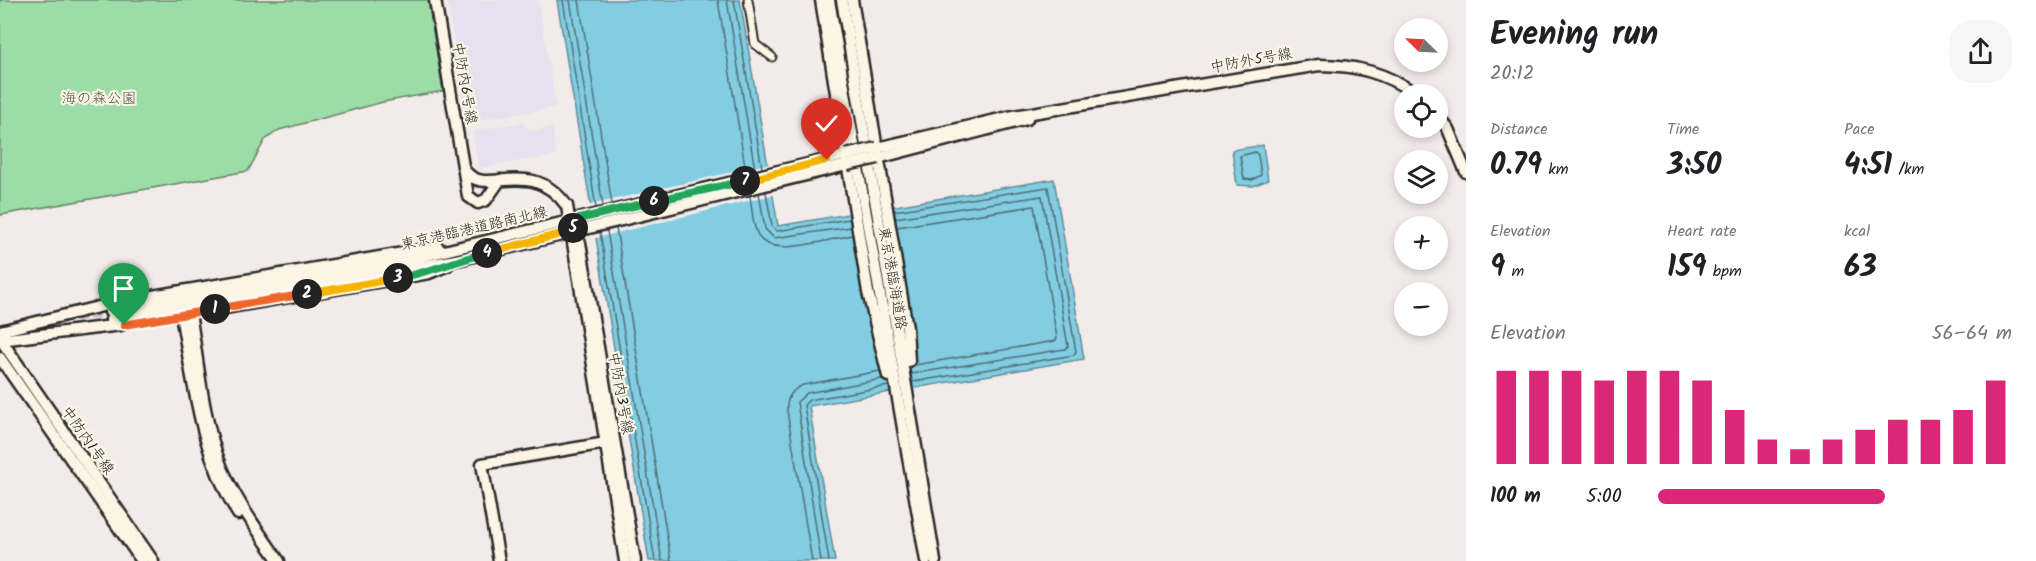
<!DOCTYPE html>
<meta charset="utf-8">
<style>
:root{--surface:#fff;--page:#f6f6f6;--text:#202124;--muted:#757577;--accent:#db2777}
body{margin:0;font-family:Kalam,"Klee One",sans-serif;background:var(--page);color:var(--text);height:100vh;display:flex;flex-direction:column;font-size:22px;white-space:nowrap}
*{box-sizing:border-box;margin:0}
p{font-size:20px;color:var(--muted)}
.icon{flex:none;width:33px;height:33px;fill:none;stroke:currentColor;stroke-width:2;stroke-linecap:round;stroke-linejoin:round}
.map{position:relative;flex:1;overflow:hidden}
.panel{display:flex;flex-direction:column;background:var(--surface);width:570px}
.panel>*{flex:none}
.needle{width:39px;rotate:294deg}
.fabs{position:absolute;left:1394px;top:18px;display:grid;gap:12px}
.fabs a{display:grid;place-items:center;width:54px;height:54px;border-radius:50%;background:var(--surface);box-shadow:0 3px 9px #0003;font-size:30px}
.pin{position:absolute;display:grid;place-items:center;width:51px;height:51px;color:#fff;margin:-62px -26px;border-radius:50% 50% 50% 0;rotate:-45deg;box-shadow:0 0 6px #0007}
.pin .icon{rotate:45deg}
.km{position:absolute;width:30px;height:30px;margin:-15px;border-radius:50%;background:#222;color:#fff;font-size:16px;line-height:30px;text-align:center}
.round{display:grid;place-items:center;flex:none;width:63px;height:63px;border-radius:24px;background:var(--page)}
.head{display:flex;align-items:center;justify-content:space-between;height:102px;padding:0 24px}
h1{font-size:33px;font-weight:700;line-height:45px}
.figures{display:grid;grid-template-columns:repeat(3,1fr);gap:9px;height:102px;padding:6px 24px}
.figures div{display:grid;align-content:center}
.figures b{font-size:30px;font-weight:700}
.figures small{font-size:16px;font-weight:400}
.figures p{font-size:16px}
.chart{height:168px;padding:12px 24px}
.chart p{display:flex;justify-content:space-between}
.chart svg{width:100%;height:108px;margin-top:6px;stroke:var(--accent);stroke-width:6}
ul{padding:0 24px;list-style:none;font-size:20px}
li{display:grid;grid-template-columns:96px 72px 1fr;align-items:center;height:45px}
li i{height:15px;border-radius:8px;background:var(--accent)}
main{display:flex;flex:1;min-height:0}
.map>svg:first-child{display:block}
.built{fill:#e7e0ee}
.green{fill:#9cdca6;stroke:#648468;stroke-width:1.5}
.water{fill:#82cde2;stroke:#5f8c99;stroke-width:1.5}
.pier{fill:#f2ebe9}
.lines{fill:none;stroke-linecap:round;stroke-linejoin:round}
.shore{stroke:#4e6c74;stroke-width:1.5}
.secondary-tunnel{stroke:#cac5c3;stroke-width:10;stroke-dasharray:10 5;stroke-linecap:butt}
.street-casing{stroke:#2b2b2b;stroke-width:11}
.secondary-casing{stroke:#2b2b2b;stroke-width:15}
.street{stroke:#fcf5e5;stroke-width:7}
.secondary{stroke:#fcf5e5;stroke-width:10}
.secondary-bridge-casing{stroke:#2b2b2b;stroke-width:15;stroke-linecap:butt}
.secondary-bridge{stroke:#fcf5e5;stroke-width:10}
.split-1-casing{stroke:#fff;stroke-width:12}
.split-2-casing{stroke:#fff;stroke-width:12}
.split-3-casing{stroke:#fff;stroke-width:12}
.split-4-casing{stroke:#fff;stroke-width:12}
.split-5-casing{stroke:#fff;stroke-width:12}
.split-6-casing{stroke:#fff;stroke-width:12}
.split-7-casing{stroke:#fff;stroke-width:12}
.split-8-casing{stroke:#fff;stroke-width:12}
.split-1{stroke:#f0652b;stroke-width:8}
.split-2{stroke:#f0652b;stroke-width:8}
.split-3{stroke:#f5b400;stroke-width:8}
.split-4{stroke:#22a559;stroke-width:8}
.split-5{stroke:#f5b400;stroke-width:8}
.split-6{stroke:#22a559;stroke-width:8}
.split-7{stroke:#22a559;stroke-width:8}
.split-8{stroke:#f5b400;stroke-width:8}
.labels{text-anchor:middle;stroke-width:4.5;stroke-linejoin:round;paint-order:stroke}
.street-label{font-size:15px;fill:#2b2b2b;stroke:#fcf5e5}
.park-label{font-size:15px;fill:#47574a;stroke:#fcf5e5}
</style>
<main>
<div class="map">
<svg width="1466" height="561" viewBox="0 0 1466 561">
<rect width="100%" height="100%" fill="#f2ebe9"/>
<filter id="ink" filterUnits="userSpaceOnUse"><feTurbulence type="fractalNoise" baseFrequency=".0167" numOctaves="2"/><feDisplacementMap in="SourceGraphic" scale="12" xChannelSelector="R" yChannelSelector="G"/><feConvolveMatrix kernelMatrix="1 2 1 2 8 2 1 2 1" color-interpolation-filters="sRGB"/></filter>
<g filter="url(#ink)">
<g class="built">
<path d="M447,0H538L556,107L468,122Z"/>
<path d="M522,122L531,131L552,127L556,155L478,168L473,131Z"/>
</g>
<path class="green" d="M0,0H428L443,91L383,102L279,130L265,140L248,171L0,215Z"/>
<g class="water">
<path d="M557,0H740L778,226L1054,179L1084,359L809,406L835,561H649Z"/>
<path d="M1263,145L1268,180L1253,186L1237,185L1232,150Z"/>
</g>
<path class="pier" d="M771,163L776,194L592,239L586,206Z"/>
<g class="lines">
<g class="shore">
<path d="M563,0L596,208"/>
<path d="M570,0L603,206"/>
<path d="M579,0L612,204"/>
<path d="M718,0L746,172"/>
<path d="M727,0L755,170"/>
<path d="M734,0L762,168"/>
<path d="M1255,152L1258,155L1261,175L1252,180L1244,179L1240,156Z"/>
<path d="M766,192L772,226L777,231L849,219"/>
<path d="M759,193L765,229L774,238L851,227"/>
<path d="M750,196C752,208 752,226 759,237C772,258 830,239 852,235"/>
<path d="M894,211L1048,187L1076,352L1074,355L912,382"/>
<path d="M895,218L1042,196L1068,346L1065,349L911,374"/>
<path d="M897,227L1034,206L1057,338L1055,341L915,365"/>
<path d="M616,228L671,561"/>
<path d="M607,231L662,561"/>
<path d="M600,232L655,561"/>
<path d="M812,561L787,411C786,399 791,390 803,385L880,371"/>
<path d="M821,561L797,402L807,393L882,379"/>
<path d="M829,561L804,405L809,400L889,386"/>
</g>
<path class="secondary-tunnel" d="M74,317L110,312"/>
<g class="street-casing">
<path id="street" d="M748,0L755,44L772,57"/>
</g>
<g class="secondary-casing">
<g id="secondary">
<path d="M435,0L468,196L478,203L486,200L500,180"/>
<path d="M821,0L868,292L888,376"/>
<path d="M829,0L926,561"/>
<path d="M842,0L935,561"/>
<path d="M852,0L907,328L909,361"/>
<path d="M1437,115L1448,129L1466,172"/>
<path d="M877,148L1008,117L1319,65C1356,65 1386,73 1416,94"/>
<path d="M878,158L1027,119"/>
<path d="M465,171C487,199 529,154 567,206L625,561"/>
<path d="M573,231L580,243L635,561"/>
<path d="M219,309L429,273L448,265"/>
<path d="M110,312L419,257L846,155"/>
<path d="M190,313C198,361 202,412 218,458C232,496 256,528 279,561"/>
<path d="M181,315C195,389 199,448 238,514"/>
<path d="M111,320L462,259L847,165"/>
<path d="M0,331L123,301L438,247"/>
<path d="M0,334L1,340L153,561"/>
<path d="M0,340L121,325"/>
<path d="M0,358L142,561"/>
<path d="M499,561L482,464L612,442"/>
</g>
</g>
<use href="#street" class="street"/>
<use href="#secondary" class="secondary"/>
<g class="secondary-bridge-casing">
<g id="secondary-bridge">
<path d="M846,155L877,148"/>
<path d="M847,165L878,158"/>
</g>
</g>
<use href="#secondary-bridge" class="secondary-bridge"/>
</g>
</g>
<g class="lines" filter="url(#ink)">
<g class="split-1-casing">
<path id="split-1" d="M124,325L215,309"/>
</g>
<g class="split-2-casing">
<path id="split-2" d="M215,309L307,294"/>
</g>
<g class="split-3-casing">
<path id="split-3" d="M307,294L398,278"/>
</g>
<g class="split-4-casing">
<path id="split-4" d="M398,278C429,273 456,260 487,253"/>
</g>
<g class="split-5-casing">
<path id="split-5" d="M487,253L573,231V228"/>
</g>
<g class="split-6-casing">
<path id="split-6" d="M573,228L571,221L654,201"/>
</g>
<g class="split-7-casing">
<path id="split-7" d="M654,201L745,181"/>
</g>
<g class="split-8-casing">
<path id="split-8" d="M745,181L827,160"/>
</g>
<use href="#split-1" class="split-1"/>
<use href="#split-2" class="split-2"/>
<use href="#split-3" class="split-3"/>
<use href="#split-4" class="split-4"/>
<use href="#split-5" class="split-5"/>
<use href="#split-6" class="split-6"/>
<use href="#split-7" class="split-7"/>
<use href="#split-8" class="split-8"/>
</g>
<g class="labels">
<g class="street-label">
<text transform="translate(1251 60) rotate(-10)" y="5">中防外5号線</text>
<text transform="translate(465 83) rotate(80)" y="5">中防内6号線</text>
<text transform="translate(474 228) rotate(-13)" y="5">東京港臨港道路南北線</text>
<text transform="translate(893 278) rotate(80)" y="5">東京港臨海道路</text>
<text transform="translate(621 393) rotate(80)" y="5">中防内3号線</text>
<text transform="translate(88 440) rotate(55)" y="5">中防内1号線</text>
</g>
<g class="park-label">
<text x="99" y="103">海の森公園</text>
</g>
</g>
</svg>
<div class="fabs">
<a><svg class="needle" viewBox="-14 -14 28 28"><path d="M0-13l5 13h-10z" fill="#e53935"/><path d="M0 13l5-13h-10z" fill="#757577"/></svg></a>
<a><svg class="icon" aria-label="locate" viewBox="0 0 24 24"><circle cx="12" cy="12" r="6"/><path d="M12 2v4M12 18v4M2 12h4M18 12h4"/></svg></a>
<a><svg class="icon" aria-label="layers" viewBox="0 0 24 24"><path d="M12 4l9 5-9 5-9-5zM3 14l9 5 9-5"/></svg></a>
<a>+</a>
<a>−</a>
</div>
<div class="pin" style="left:124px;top:325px;background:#1e9e55"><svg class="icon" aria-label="arrive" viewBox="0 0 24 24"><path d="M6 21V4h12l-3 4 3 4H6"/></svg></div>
<div class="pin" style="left:827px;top:160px;background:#d93025"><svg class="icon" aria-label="check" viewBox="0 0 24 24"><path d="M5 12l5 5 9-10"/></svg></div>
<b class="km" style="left:215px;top:309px">1</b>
<b class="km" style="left:307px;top:294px">2</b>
<b class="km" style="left:398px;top:278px">3</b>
<b class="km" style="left:487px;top:253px">4</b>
<b class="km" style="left:573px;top:228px">5</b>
<b class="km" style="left:654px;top:201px">6</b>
<b class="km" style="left:745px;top:181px">7</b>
</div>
<section class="panel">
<div class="head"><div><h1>Evening run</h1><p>20:12</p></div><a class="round"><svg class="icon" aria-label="share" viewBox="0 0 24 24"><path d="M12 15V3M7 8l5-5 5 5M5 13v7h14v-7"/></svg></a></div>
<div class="figures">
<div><p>Distance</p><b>0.79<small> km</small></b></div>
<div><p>Time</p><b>3:50</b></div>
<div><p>Pace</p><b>4:51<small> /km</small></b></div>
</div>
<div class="figures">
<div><p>Elevation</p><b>9<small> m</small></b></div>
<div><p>Heart rate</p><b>159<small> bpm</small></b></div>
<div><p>kcal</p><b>63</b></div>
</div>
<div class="chart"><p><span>Elevation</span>56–64 m</p>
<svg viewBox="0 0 160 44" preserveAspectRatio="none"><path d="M5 44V6M15 44V6M25 44V6M35 44V10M45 44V6M55 44V6M65 44V10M75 44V22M85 44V34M95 44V38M105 44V34M115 44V30M125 44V26M135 44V26M145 44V22M155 44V10"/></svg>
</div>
<ul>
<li><b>100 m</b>5:00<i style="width:64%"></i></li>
</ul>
</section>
</main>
